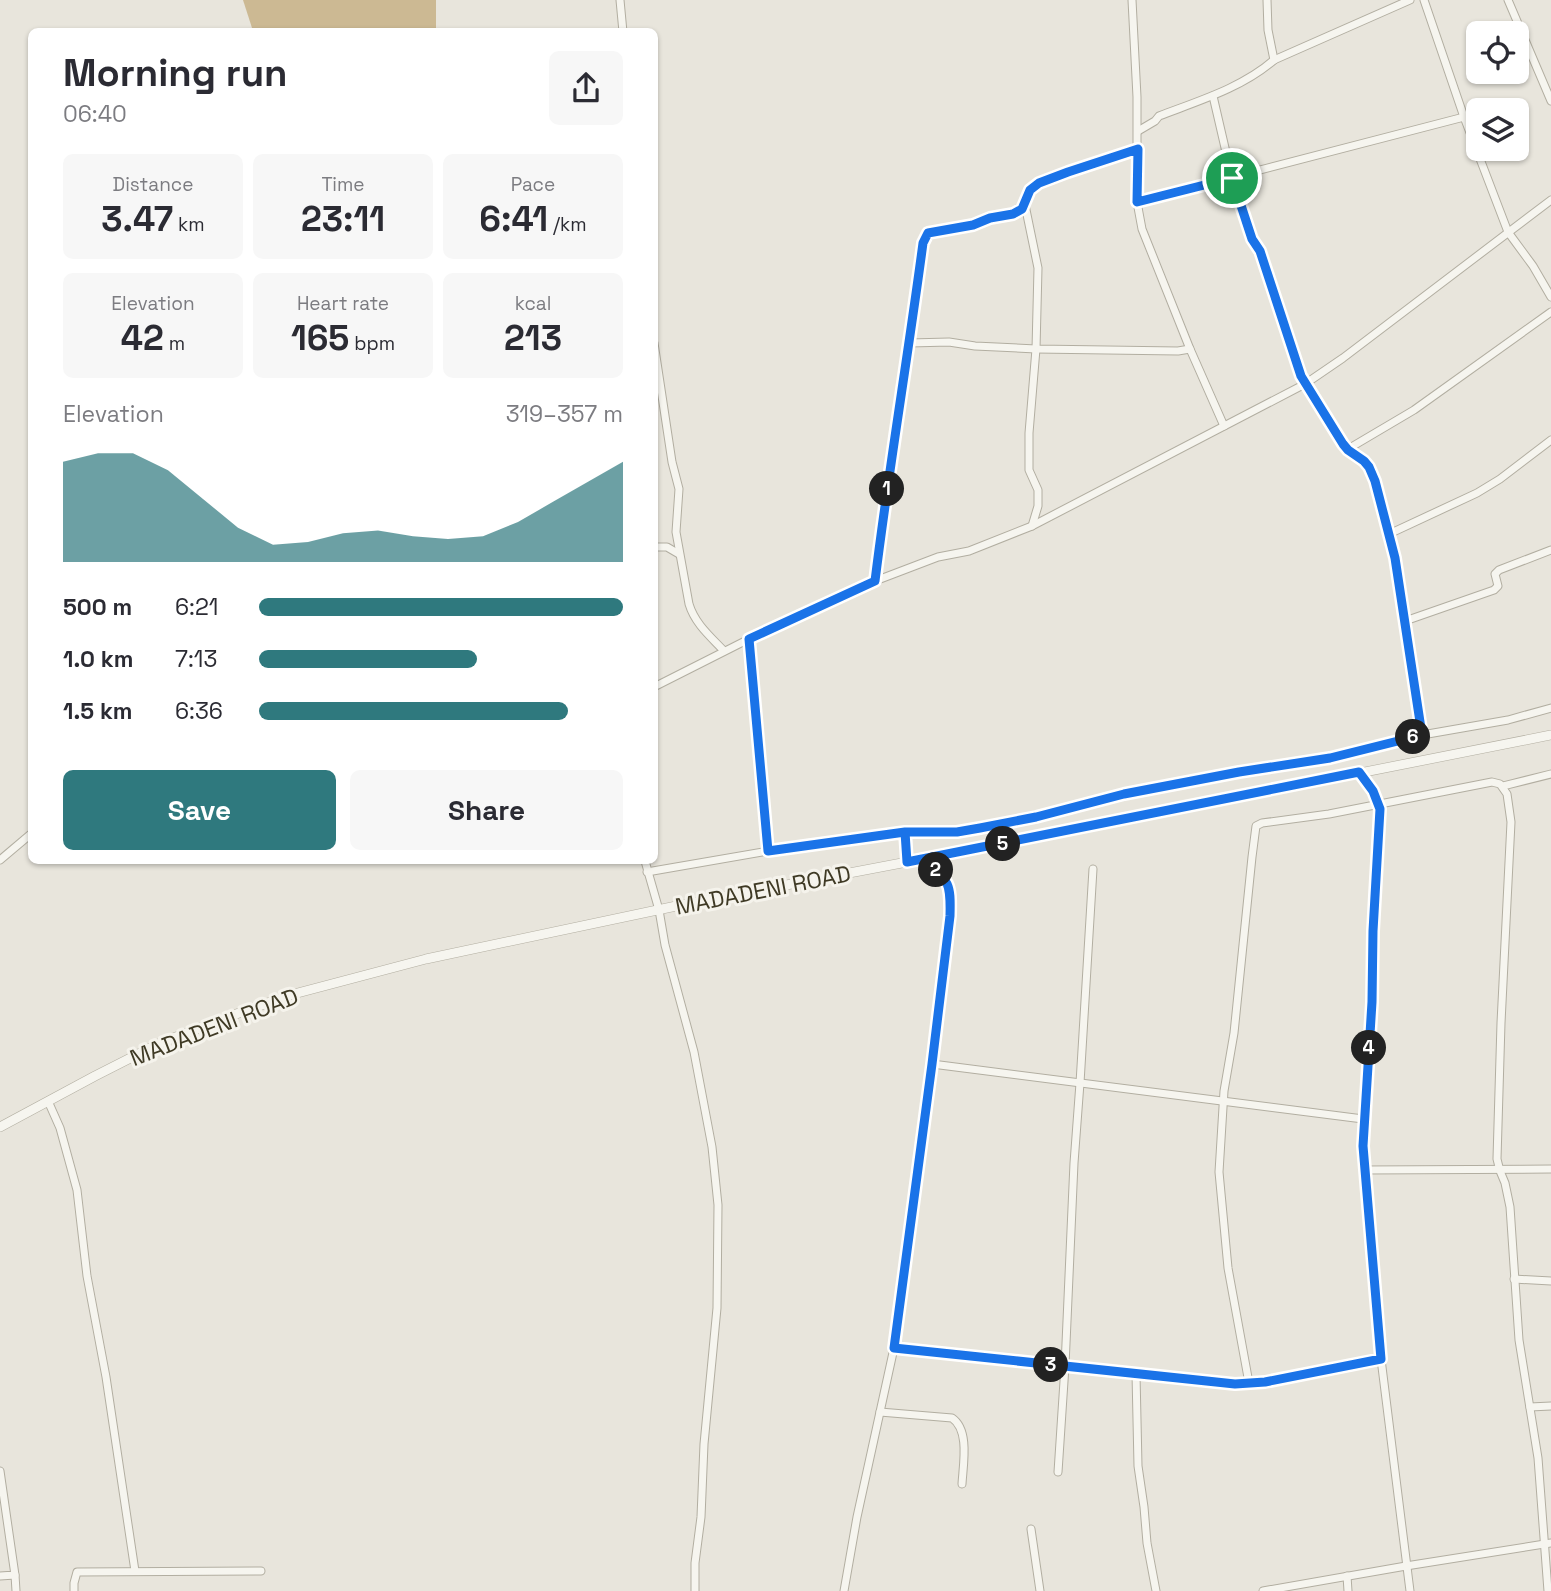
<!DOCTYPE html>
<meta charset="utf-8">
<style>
:root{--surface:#fff;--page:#f7f7f7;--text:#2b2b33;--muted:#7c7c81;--accent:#2f797e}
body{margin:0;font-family:"Space Grotesk",sans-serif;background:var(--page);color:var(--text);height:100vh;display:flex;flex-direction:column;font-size:26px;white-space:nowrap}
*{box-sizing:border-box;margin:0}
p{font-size:23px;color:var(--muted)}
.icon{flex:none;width:38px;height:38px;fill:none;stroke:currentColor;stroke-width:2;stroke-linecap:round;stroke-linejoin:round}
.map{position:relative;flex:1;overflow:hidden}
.drawer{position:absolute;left:28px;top:28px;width:630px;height:836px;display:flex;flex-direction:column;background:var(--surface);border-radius:10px;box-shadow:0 2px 5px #0004}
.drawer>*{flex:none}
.buttons{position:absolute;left:1466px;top:21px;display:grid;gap:14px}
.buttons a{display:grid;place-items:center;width:63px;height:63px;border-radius:10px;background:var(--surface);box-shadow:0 2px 5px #0004;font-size:35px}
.pin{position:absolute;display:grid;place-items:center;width:60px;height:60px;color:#fff;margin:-30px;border:4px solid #fff;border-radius:50%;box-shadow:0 2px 7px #0007}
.km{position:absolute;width:35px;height:35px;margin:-18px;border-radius:50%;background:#222;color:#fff;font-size:19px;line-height:35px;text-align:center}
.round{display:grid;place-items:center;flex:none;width:74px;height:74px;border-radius:10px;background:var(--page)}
.overview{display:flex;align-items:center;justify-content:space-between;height:119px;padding:0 35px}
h1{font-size:38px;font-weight:700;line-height:52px}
.figures{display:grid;grid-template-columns:repeat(3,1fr);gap:10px;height:119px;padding:7px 35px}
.figures div{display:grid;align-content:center;border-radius:10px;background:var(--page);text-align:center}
.figures b{font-size:35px;font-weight:700}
.figures small{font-size:19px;font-weight:400}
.figures p{font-size:19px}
.chart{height:196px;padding:14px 35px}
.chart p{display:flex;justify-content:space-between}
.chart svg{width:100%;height:126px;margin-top:7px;fill:var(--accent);opacity:.7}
.button{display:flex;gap:14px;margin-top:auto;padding:14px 35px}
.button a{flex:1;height:80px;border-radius:10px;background:var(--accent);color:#fff;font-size:28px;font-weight:700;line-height:80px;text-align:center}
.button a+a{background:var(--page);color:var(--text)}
ul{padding:0 35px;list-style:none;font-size:23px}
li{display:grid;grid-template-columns:112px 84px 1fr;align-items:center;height:52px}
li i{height:18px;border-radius:9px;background:var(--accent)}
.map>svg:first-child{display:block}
.water{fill:#ccb993}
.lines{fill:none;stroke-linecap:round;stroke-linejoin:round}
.minor-casing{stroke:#b2aea1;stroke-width:9}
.tertiary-casing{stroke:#b2aea1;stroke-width:10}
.minor{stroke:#f6f5ef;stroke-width:7}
.tertiary{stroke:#f6f5ef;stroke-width:9}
.route-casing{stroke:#fff;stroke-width:14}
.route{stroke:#1a73e8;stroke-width:9}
.labels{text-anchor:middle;stroke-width:6;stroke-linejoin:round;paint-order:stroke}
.street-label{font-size:23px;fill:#3f3a25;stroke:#f5f3ec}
</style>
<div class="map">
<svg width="1551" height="1591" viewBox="0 0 1551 1591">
<rect width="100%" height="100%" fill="#e8e5dc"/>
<path class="water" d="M243,0H436V28L434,32L253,31Z"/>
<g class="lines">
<g class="minor-casing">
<g id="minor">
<path d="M620,0L623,32"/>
<path d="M1132,0L1137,97V202L1142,229L1190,349L1224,426"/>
<path d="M1267,0L1268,30L1274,60"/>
<path d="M1424,0L1464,117L1508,232L1533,266L1551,297"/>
<path d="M1508,0L1551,101"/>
<path d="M1213,96L1232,178L1252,239L1260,251L1301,376L1343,444L1364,461L1369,467L1375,481L1395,558L1422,735"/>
<path d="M1138,131L1155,121L1159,116C1198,101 1242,88 1274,60L1410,0"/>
<path d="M1137,202L1464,117"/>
<path d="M1025,205L1038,268L1036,349L1029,433V470L1038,490V506L1032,526"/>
<path d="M654,343L672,462L679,489L676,532L689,604C695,624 711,637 724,651"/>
<path d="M910,343L949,342L975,346L1036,349L1178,351L1190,349"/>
<path d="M1348,449L1414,410L1551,312"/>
<path d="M1389,534L1477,493L1500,479L1551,440"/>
<path d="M654,547H667L679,554"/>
<path d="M875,581L890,467L925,237C933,227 951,230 963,228C972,226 980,220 989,218C1001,215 1012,216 1022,209L1030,190L1039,183L1068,171L1138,149"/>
<path d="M1405,621L1494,590L1498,586L1495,574L1499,570L1551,550"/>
<path d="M749,639L768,851"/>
<path d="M654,687L749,639L875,581L938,557L969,551L1032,526L1305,384L1343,358L1551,200"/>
<path d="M1359,772L1373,791L1380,809L1372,1002L1363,1119V1146L1381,1359L1410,1591"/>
<path d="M1503,786L1551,774"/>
<path d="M905,832L907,862"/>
<path d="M0,860L32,833"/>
<path d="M645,861L659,910L665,945L694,1052L712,1147L718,1205L717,1308L704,1444L701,1517L695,1563V1591"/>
<path d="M647,872L768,851L885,834L957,832L980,828L1036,817L1124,794L1239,772L1330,758L1422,735L1508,720L1551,708"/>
<path d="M932,1064L1363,1119"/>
<path d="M48,1101L60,1128L77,1190L87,1276L106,1377L135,1571"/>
<path d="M1364,1170L1551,1169"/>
<path d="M1514,1279L1551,1281"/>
<path d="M894,1348L1235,1384L1265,1382L1381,1359"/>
<path d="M1136,1374L1138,1466L1144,1507L1147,1543L1156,1591"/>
<path d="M1249,1383L1228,1268L1219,1172L1224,1091L1234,1033L1252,857L1256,826L1262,823L1329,814L1492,782L1500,784L1507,794L1511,822L1501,1023L1497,1159L1500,1171L1505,1183L1510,1207L1519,1340L1538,1458L1548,1591"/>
<path d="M1530,1407L1551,1406"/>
<path d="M880,1412L952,1418C970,1430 963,1465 962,1484"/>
<path d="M0,1471L15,1575L0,1576"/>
<path d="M1058,1472L1065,1366L1074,1163L1080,1083L1093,869"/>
<path d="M1031,1529L1040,1591"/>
<path d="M15,1575L16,1591"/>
<path d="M1347,1576L1348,1591"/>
<path d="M74,1591V1583L77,1572L261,1571"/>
<path d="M844,1591L857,1517L894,1348L932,1064L950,916C951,881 949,881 922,859"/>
<path d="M1263,1591L1406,1566L1551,1543"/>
</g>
</g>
<g class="tertiary-casing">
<path id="tertiary" d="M0,1127L95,1076L158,1044L222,1019L290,995L426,959L681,905L1012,842L1551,735"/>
</g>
<use href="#minor" class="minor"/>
<use href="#tertiary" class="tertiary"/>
</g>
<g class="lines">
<g class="route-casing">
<path id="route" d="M1232,178L1137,202L1138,149L1068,172L1039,183L1030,190L1022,209L1013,214L990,218L973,225L928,233L923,243C908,356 889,468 875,581L749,639L768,851L905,832L907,862L922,859C949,881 951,881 950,916L932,1064L894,1348L1235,1384L1265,1382L1381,1359L1363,1146L1372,1002L1373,931L1380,809L1373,791L1359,772L907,862L905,832H957L980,828L1036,817L1124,794L1239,772L1330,758L1422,735L1395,558L1375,481L1369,467L1364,461L1348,450L1343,444L1301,376L1260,251L1252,239L1232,178"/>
</g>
<use href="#route" class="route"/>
</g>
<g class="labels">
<g class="street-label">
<text transform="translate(763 890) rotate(-11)" y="8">MADADENI ROAD</text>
<text transform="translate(214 1027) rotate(-21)" y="8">MADADENI ROAD</text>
</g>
</g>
</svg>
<div class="buttons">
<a><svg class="icon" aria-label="locate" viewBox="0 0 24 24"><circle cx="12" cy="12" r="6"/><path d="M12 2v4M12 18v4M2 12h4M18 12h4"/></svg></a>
<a><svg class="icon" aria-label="layers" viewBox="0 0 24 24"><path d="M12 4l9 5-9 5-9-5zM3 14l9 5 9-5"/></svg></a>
</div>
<div class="pin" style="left:1232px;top:178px;background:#1e9e55"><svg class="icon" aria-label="arrive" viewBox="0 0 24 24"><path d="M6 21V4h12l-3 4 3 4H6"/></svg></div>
<b class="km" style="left:887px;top:489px">1</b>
<b class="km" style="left:936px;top:870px">2</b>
<b class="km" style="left:1051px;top:1365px">3</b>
<b class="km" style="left:1369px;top:1048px">4</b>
<b class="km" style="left:1003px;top:844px">5</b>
<b class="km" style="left:1413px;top:737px">6</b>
<section class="drawer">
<div class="overview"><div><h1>Morning run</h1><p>06:40</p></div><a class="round"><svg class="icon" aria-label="share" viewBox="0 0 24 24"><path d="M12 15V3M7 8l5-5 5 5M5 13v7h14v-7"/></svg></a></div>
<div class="figures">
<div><p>Distance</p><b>3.47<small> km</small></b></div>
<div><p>Time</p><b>23:11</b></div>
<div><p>Pace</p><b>6:41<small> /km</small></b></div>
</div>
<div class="figures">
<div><p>Elevation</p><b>42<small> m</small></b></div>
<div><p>Heart rate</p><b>165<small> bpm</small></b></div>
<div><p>kcal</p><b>213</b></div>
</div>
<div class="chart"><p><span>Elevation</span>319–357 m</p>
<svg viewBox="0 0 160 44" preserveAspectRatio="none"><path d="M0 44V9L10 6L20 6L30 12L40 22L50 32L60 38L70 37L80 34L90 33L100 35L110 36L120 35L130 30L140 23L150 16L160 9V44z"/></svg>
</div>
<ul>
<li><b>500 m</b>6:21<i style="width:100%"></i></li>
<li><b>1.0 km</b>7:13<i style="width:60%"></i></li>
<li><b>1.5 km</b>6:36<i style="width:85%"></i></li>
</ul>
<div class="button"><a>Save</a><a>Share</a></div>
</section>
</div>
